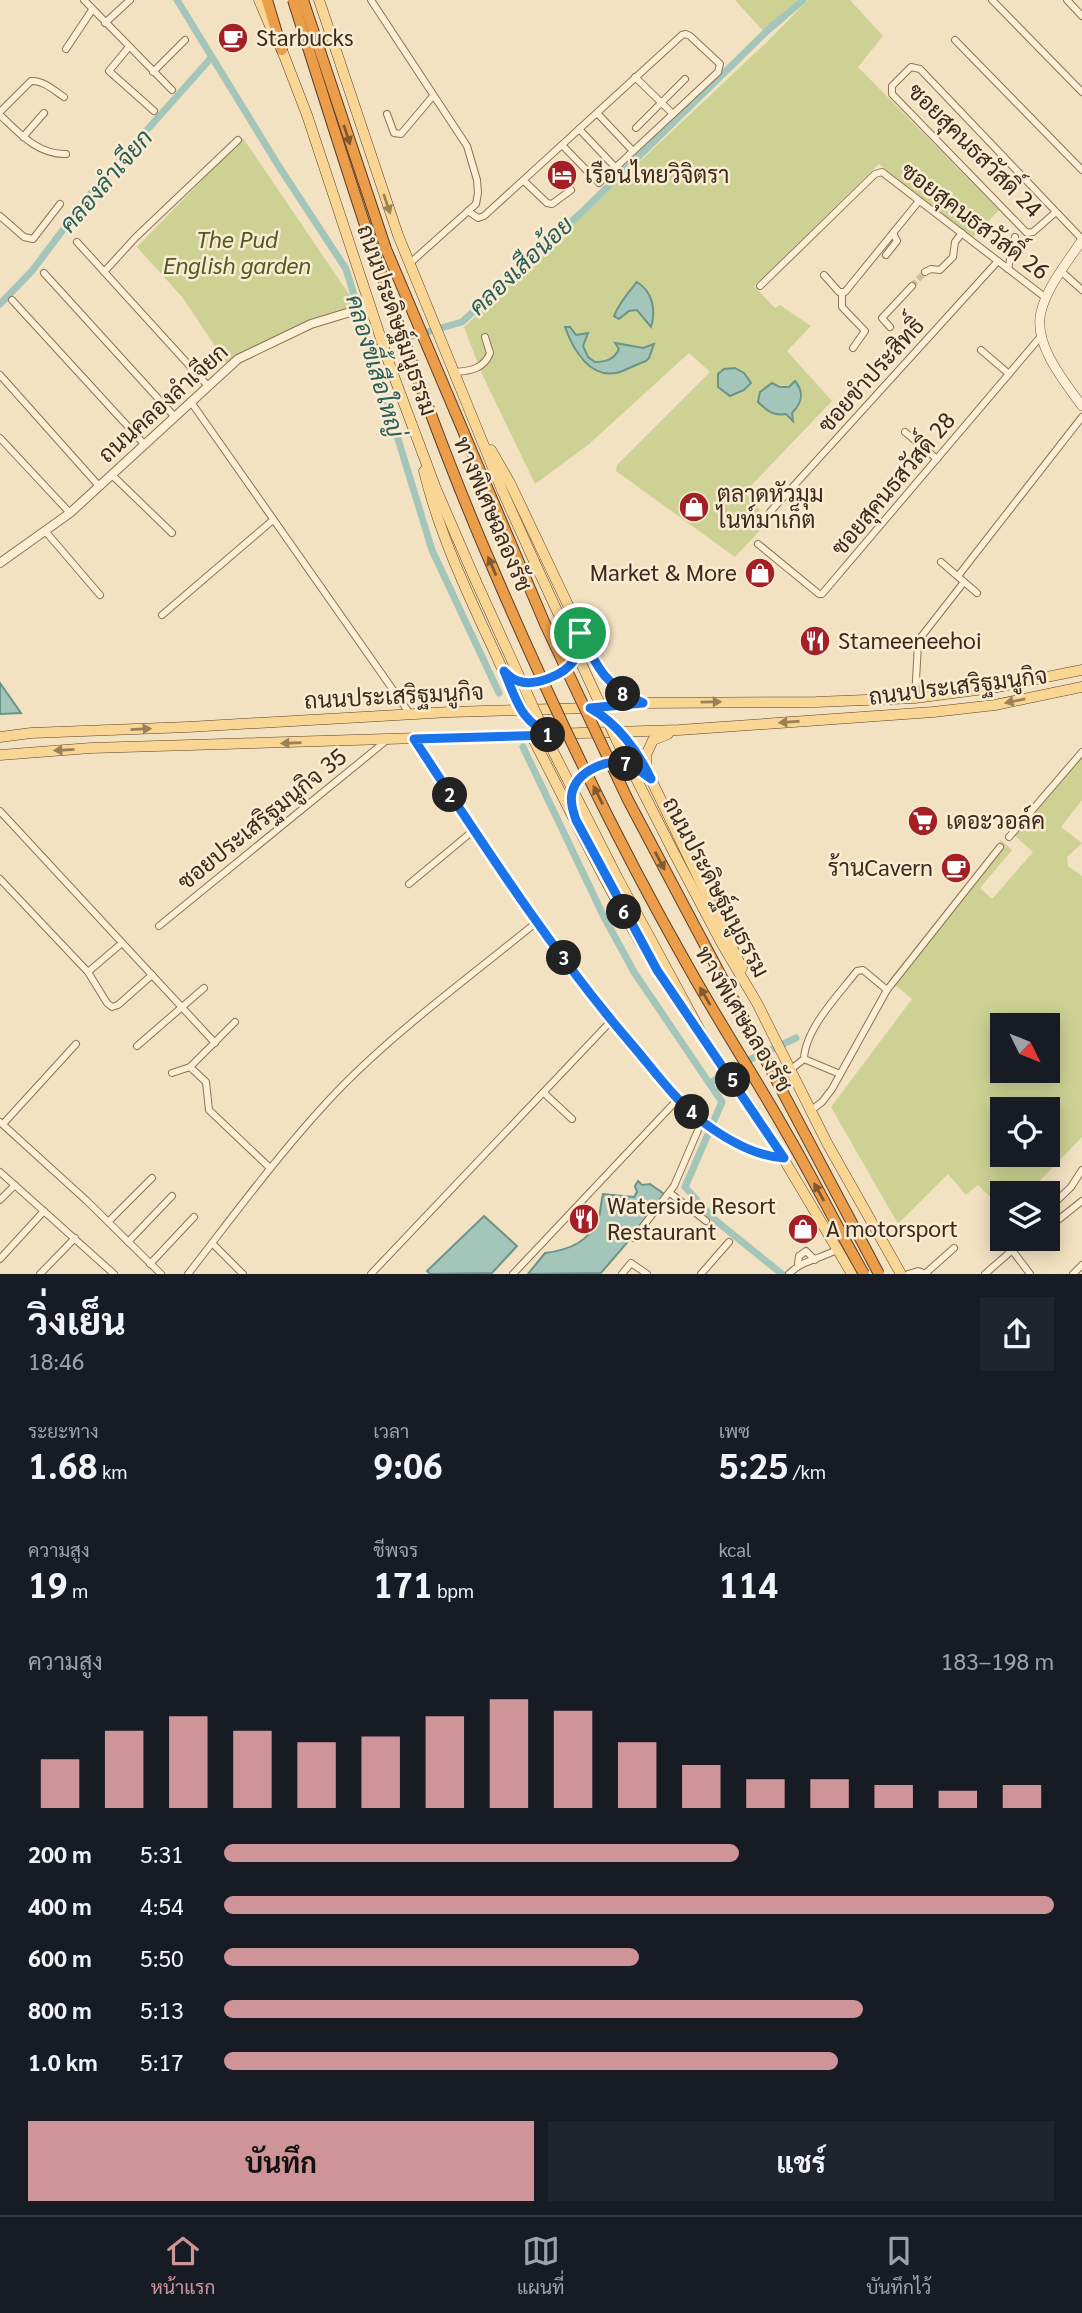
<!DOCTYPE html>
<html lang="th">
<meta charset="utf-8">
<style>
:root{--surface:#171b24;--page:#20242c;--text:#f1f3f6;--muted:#9ea1a6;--line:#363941;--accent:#ce9498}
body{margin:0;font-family:Georgia,Sarabun,serif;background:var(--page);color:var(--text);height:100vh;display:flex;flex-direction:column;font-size:26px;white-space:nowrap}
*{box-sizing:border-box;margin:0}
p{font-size:23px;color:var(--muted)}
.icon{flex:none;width:38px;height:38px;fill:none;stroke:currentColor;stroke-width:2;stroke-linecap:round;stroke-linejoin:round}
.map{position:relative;height:1274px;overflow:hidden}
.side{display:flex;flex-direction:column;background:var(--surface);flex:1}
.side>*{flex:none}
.needle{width:46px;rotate:133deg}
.buttons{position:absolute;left:990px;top:1013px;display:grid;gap:14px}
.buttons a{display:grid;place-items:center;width:70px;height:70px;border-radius:0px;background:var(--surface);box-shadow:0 4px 18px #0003;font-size:35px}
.pin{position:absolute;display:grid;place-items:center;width:60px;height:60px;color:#fff;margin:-30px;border:4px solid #fff;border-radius:50%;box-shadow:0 2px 7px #0007}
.km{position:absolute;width:35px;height:35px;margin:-18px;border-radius:50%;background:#222;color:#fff;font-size:19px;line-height:35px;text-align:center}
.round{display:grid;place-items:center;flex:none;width:74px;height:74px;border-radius:0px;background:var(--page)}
.overview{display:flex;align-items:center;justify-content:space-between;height:119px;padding:0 28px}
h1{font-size:38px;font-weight:700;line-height:52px}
.stats{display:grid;grid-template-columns:repeat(3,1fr);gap:10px;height:119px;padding:7px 28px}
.stats div{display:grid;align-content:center}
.stats b{font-size:35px;font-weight:700}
.stats small{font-size:19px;font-weight:400}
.stats p{font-size:19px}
.chart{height:196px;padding:14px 28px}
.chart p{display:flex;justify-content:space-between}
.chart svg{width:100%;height:126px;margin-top:7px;stroke:var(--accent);stroke-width:6}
.primary-button{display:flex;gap:14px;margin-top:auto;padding:14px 28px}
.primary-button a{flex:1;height:80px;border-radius:0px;background:var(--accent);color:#111;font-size:28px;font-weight:700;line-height:80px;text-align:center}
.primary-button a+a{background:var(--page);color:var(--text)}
ul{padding:0 28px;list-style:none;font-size:23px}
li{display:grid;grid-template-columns:112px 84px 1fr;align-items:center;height:52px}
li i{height:18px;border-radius:9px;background:var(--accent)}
.tab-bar{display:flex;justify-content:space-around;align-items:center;height:98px;border-top:2px solid var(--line);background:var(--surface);font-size:19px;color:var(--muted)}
.tab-bar a{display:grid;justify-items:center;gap:4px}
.tab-bar .selected{color:var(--accent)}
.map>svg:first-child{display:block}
.green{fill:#cdd294;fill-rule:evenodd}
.water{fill:#a4c5ba;stroke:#6a9488;stroke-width:2}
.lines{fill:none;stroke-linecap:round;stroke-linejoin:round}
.canal{stroke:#a4c5ba;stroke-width:7}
.minor-tunnel{stroke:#cebda0;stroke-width:6;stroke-dasharray:6 3;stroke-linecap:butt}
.minor-casing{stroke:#8e7256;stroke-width:8}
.tertiary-casing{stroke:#8e7256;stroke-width:10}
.secondary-casing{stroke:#70533a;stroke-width:10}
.primary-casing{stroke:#5c402b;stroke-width:11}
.motorway-casing{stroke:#5c402b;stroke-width:12}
.minor{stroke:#fcefd5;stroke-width:6}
.tertiary{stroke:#fcefd5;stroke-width:8}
.secondary{stroke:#fcefd5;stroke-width:9}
.primary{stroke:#fad695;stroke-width:10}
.motorway{stroke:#eb9d49;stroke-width:10}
.primary-bridge-casing{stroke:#5c402b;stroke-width:11;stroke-linecap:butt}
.motorway-bridge-casing{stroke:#5c402b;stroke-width:12;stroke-linecap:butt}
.primary-bridge{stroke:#fad695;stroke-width:10}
.motorway-bridge{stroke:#eb9d49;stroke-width:10}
.oneway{fill:#82592e}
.oneway2{fill:#9b8058}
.route-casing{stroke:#fff;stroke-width:14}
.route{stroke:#1a73e8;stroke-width:9}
.labels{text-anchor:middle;stroke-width:5;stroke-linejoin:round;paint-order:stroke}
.poi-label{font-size:23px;fill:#3c2b1c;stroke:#f9ecd2;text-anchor:start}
.street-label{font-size:23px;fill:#3c2b1c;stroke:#f9ecd2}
.park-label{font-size:23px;font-style:italic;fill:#4f5b21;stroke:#f9ecd2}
.water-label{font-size:24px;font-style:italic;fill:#2a5e59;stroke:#f9ecd2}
</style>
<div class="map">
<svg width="1082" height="1274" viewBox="0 0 1082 1274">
<rect width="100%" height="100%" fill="#f3e2c1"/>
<g class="green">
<path d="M735,0H797L763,31Z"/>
<path d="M808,0H850L883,36L858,67L999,210L972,238L879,164L754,286L775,308L780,305L811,326L787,351L832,401L745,492L769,521L735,557L616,471L617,465L710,372L689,353L588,445L535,484L481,372L464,327L767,42ZM637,283C653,291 657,310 651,326L637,310L629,311L623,299L629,294ZM570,327L576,334L580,336L588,357L595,362C606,362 614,360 619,349L616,344L643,348L653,345L646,361L621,372L580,359L568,335ZM772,383L789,387L793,419L786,414L776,415Z"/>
<path d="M243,138L357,306L229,367L183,298L137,247Z"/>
<path d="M1082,756V800L1061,827L1082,843L1067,857L1068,866L1082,876V1137L1028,1193L1003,1194V1209L978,1185L966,1195L948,1174L898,1224L831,1107L912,999L889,980L1001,840L1012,850L980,888L992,899L1033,852L1014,835ZM1003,1026H1048V1071H1003ZM1003,1110H1048V1155H1003Z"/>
</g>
<g class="water">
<path d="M637,282C653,292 656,310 651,327L637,310L629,311L619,319L614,316C619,303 628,293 637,282Z"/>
<path d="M565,327H570L576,335L588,333L583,346L588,357L595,362C605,362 614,360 619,349L615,343L643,348L654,344L649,358L646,361C637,364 628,369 620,372C590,381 573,349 565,327Z"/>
<path d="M735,368L744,373L751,383L744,390L730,396L718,387V374L724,369Z"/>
<path d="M795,381C805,393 802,403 792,413L793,421L786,414C772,416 768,411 758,402L760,392L772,383L780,387H789Z"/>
<path d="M0,683L21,713L0,714Z"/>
<path d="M638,1181L642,1185L650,1184L667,1196L601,1273L528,1274L545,1253C569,1250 590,1242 599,1217C601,1209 601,1202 603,1194L634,1197L637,1192L635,1186Z"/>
<path d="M484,1216L517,1246L492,1273L430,1274L427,1271Z"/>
</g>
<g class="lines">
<g class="canal">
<path d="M177,0L278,165L346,269L432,550L499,693"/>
<path d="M0,304L32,271L90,194L211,58"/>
<path d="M371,348L462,322L584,210L768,30L803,0"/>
<path d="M523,747L604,917L634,972L722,1102L685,1187L715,1220L782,1274"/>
<path d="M710,1083L751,1059L796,1038"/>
</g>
<path class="minor-tunnel" d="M912,286L925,272"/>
<g class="minor-casing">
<g id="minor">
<path d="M84,0L172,90"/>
<path d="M371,0L467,146L477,180L478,193L476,204L409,264"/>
<path d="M992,0L1082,92"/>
<path d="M1067,0L1082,16"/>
<path d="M105,23L130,0"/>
<path d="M955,40L1082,170"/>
<path d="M129,47L109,71L154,111"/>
<path d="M66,49L92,10"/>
<path d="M153,72L185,40"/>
<path d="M635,77L673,114"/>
<path d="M0,112L31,81C43,80 55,91 64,97"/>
<path d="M597,113L633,151"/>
<path d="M387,114L394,133L401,134L433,96"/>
<path d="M0,115C19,133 38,155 66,154"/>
<path d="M636,128L685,79"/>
<path d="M579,129L616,168"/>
<path d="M23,137L44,113"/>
<path d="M524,181L547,203L552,204L571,190"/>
<path d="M468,211L478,218L484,216L682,35L686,34L690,36L720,64L718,72L599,183L562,145"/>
<path d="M1056,212L1033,232L1027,233L892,94V86L911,67L920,69L1082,239"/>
<path d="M0,216L24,237L33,239L60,204"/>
<path d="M77,242L208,386"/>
<path d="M886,255L897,241L893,233"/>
<path d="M1008,269L1015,237"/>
<path d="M104,272L136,237L238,140"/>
<path d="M925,272L931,269L940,270L953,257L955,242L962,233"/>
<path d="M1062,272L1082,290"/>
<path d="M44,273L174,416"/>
<path d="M824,275L839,292H845L919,201"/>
<path d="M760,286L875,174L882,172L1046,298"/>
<path d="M842,293V307L865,331L853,348"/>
<path d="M12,300L144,444"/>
<path d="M890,327L882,318L912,286"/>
<path d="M981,350L1009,374"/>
<path d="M455,372C470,371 484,369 490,353L485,337"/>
<path d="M0,375L99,486"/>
<path d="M191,402L410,714"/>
<path d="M905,432L937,459"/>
<path d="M0,438L70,513"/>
<path d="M112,475L172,533"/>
<path d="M770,512L998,261"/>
<path d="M46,532L100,595"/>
<path d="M758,544L819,594H822L1042,335"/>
<path d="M941,562L977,593"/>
<path d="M958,576L1082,417"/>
<path d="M162,615L273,520"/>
<path d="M915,698L918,644L921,637L964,582"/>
<path d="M414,739C483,844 552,952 634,1047C656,1073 676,1101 703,1122C727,1140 754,1156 784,1158"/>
<path d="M0,811L215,1043"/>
<path d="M1009,837L1082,752"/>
<path d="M0,879L88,972L107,1003L112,1007L118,1005L152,975"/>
<path d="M409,884L474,830"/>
<path d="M159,926L387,740"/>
<path d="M88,972L122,943"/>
<path d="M137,1046L204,988"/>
<path d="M804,1059L840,1074"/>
<path d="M190,1067L206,1082L209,1110L270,1168"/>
<path d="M790,1070L804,1059C805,1029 839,994 857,971L863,970L887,990"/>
<path d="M172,1073L190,1067L235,1022"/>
<path d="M544,1093L572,1119"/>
<path d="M810,1111L822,1102L832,1089L887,990L1000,847"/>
<path d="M0,1122L87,1201L161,1274"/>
<path d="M3,1124L76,1044"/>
<path d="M0,1172L114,1274"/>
<path d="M670,1193L706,1221"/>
<path d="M0,1200L15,1185"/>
<path d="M1048,1209L1071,1187L1082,1170"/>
<path d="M109,1221L152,1178"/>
<path d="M1048,1228L1082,1201"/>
<path d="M634,1238L674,1186L702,1121"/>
<path d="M128,1242L172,1196"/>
<path d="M212,1243L243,1274"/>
<path d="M1012,1250L1030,1274"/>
<path d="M0,1259L44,1211"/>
<path d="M150,1264L194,1217"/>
<path d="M798,1264L799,1256L806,1251L815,1260"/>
<path d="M926,1273L954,1248"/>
<path d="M40,1274L75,1238"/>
<path d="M188,1274C234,1215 278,1155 328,1101C389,1035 469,978 538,921"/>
<path d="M371,1274L611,1021"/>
<path d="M513,1274L678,1099"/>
<path d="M622,1274L631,1263L647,1274"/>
<path d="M701,1274L729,1242"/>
<path d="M789,1274C802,1260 821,1259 838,1249"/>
<path d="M908,1274L918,1271L927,1274"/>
<path d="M985,1274L1025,1239"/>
<path d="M1073,1274L1082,1265"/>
</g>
</g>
<g class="tertiary-casing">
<path id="tertiary" d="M0,563L70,513L238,359L311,324L370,306"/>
</g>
<g class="secondary-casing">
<path id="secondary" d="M1082,240C1068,262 1047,286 1041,312C1033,344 1064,381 1082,406"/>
</g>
<g class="primary-casing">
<g id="primary">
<path d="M259,0L271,28"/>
<path d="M319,0L398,235L502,490L534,561"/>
<path d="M280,45L307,115L390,366L436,489L475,579"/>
<path d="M491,450L510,483L597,666L616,689L639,701"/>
<path d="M424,471C444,554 487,631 520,709C527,721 536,728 549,734"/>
<path d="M515,680C533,685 562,678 573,662C579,653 580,644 580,634"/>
<path d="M620,732L645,768"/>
<path d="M668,734L653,740L646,755V769L742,968"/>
<path d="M531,735C577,822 618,915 675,996"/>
<path d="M0,737L31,733L188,727L450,712L590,708L643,703L816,702L915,698L992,688L1082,670"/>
<path d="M0,755L91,748L679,730L933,712L995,705L1082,687"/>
<path d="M572,796C577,774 601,759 624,764C634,766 641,772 649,778"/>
<path d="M675,855L722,944L757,1003L827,1143L901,1274"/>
<path d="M617,877L703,1036L767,1131L852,1274"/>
</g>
</g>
<g class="motorway-casing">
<path id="motorway" d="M267,0L282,50"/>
</g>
<use href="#minor" class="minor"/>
<use href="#tertiary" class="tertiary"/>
<use href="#secondary" class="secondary"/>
<use href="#primary" class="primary"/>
<use href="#motorway" class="motorway"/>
<g class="primary-bridge-casing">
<g id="primary-bridge">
<path d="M534,561L617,741L675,855"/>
<path d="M475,579L554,753L617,877"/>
</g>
</g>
<g class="motorway-bridge-casing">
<g id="motorway-bridge">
<path d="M293,0C354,193 413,385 494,571C552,706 616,840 689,968C720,1024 755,1077 786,1132C813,1178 837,1227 864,1274"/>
<path d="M303,0L386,249L545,624L628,800L879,1274"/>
</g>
</g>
<use href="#primary-bridge" class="primary-bridge"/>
<use href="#motorway-bridge" class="motorway-bridge"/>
</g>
<defs><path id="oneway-solid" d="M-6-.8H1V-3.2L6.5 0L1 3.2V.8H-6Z" transform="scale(1.75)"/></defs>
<g class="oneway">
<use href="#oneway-solid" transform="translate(347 135) rotate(72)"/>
<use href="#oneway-solid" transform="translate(492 566) rotate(-113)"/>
<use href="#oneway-solid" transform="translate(598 795) rotate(-117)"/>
<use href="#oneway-solid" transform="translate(660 861) rotate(62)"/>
<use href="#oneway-solid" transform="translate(705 996) rotate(-120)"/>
<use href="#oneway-solid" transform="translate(819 1192) rotate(-119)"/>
</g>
<g class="oneway2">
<use href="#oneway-solid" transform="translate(387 204) rotate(71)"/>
<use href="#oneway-solid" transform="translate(1015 701) rotate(169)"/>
<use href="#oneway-solid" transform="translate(711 702) rotate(-1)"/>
<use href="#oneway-solid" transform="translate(789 722) rotate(176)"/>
<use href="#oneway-solid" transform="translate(141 729) rotate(-3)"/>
<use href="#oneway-solid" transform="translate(291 743) rotate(178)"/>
<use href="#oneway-solid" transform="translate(64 750) rotate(177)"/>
</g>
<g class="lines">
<g class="route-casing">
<path id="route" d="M580,633C597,667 606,687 643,703L590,708C617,723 638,751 651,779C643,773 636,767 627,764C607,758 577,771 572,793C570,802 573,811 576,820L657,970L784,1158C754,1156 727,1140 703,1122C676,1101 656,1073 634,1047C552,952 483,844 414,739L553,735C520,722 517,701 504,671C508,675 512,679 518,681C534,687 565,675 574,660C580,652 580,643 580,633Z"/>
</g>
<use href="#route" class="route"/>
</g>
<defs>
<g id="cafe-disc" transform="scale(1.575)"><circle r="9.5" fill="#a42026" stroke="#f9ecd2"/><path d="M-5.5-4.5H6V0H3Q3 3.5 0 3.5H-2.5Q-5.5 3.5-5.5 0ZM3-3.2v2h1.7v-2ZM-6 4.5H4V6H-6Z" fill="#fff"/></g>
<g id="hotel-disc" transform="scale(1.575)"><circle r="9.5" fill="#a42026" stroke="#f9ecd2"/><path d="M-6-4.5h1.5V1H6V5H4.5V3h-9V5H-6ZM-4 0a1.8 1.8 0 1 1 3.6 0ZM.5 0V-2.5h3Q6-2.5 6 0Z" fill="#fff"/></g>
<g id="shop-disc" transform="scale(1.575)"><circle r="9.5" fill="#a42026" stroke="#f9ecd2"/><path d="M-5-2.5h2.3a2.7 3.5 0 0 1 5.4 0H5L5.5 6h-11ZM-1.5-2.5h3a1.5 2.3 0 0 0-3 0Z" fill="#fff"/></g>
<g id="restaurant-disc" transform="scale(1.575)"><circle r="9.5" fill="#a42026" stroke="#f9ecd2"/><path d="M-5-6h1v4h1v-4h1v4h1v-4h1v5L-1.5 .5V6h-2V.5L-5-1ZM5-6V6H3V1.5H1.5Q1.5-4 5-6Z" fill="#fff"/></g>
<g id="supermarket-disc" transform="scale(1.575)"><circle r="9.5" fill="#a42026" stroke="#f9ecd2"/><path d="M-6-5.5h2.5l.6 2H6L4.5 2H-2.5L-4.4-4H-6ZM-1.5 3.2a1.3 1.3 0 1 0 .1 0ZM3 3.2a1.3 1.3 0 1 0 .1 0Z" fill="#fff"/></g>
</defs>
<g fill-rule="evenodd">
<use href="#cafe-disc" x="233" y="38"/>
<use href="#hotel-disc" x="562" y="175"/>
<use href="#shop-disc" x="694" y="507"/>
<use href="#shop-disc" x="760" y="573"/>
<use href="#restaurant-disc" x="815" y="641"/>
<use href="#supermarket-disc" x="923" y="821"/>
<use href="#cafe-disc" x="956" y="868"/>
<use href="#restaurant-disc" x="584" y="1219"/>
<use href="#shop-disc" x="803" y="1229"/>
</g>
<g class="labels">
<g class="poi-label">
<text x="256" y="46">Starbucks</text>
<text x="585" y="183">เรือนไทยวิจิตรา</text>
<text x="717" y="502">ตลาดหัวมุม<tspan x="717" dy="26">ไนท์มาเก็ต</tspan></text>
<text x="737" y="581" text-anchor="end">Market &amp; More</text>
<text x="838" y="649">Stameeneehoi</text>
<text x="946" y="829">เดอะวอล์ค</text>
<text x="933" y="876" text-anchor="end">ร้านCavern</text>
<text x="607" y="1214">Waterside Resort<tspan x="607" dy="26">Restaurant</tspan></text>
<text x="826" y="1237">A motorsport</text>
</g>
<g class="street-label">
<text transform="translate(975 150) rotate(45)" y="8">ซอยสุคนธสวัสดิ์ 24</text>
<text transform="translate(975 221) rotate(37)" y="8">ซอยสุคนธสวัสดิ์ 26</text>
<text transform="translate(397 320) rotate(71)" y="8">ถนนประดิษฐ์มนูธรรม</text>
<text transform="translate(871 375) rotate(-48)" y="8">ซอยขำประสิทธิ์</text>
<text transform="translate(163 403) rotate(-42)" y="8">ถนนคลองลำเจียก</text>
<text transform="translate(893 484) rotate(-50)" y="8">ซอยสุคนธสวัสดิ์ 28</text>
<text transform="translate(493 514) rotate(67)" y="8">ทางพิเศษฉลองรัช</text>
<text transform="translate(958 686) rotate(-7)" y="8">ถนนประเสริฐมนูกิจ</text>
<text transform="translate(394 696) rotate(-3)" y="8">ถนนประเสริฐมนูกิจ</text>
<text transform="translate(262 819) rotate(-39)" y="8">ซอยประเสริฐมนูกิจ 35</text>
<text transform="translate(716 887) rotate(62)" y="8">ถนนประดิษฐ์มนูธรรม</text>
<text transform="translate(744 1019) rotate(59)" y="8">ทางพิเศษฉลองรัช</text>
</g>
<g class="park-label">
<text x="237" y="248">The Pud<tspan x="237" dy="26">English garden</tspan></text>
</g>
<g class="water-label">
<text transform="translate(106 181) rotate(-49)" y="8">คลองลำเจียก</text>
<text transform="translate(521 266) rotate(-43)" y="8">คลองเสือน้อย</text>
<text transform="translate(375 366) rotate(73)" y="8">คลองขี้เสือใหญ่</text>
</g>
</g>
</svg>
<div class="buttons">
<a><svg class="needle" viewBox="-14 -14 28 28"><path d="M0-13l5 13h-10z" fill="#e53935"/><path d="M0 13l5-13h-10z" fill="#9ea1a6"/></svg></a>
<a><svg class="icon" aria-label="locate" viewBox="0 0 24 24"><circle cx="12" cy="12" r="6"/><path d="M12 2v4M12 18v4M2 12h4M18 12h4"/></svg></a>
<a><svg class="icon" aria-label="layers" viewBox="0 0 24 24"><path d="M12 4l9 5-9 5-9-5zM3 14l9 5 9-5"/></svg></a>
</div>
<div class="pin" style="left:580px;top:633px;background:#1e9e55"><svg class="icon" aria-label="arrive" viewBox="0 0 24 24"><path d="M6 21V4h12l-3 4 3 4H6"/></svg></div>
<b class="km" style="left:548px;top:735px">1</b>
<b class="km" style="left:450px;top:795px">2</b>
<b class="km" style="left:564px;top:958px">3</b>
<b class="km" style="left:692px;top:1112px">4</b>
<b class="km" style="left:733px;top:1080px">5</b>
<b class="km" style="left:624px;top:912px">6</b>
<b class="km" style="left:626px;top:764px">7</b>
<b class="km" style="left:623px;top:694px">8</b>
</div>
<section class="side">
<div class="overview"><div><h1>วิ่งเย็น</h1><p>18:46</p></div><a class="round"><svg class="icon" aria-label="share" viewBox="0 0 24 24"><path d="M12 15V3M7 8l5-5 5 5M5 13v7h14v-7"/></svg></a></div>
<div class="stats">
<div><p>ระยะทาง</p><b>1.68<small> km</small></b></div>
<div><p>เวลา</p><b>9:06</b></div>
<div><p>เพซ</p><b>5:25<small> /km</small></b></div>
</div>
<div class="stats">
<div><p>ความสูง</p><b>19<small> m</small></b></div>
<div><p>ชีพจร</p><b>171<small> bpm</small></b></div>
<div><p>kcal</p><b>114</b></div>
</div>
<div class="chart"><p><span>ความสูง</span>183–198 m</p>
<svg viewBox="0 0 160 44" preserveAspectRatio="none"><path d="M5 44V27M15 44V17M25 44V12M35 44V17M45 44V21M55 44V19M65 44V12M75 44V6M85 44V10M95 44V21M105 44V29M115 44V34M125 44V34M135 44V36M145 44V38M155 44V36"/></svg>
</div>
<ul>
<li><b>200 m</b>5:31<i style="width:62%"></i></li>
<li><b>400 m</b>4:54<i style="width:100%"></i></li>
<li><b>600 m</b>5:50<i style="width:50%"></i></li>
<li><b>800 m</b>5:13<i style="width:77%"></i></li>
<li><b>1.0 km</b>5:17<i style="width:74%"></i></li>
</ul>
<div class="primary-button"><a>บันทึก</a><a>แชร์</a></div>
</section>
<nav class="tab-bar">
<a class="selected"><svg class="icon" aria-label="home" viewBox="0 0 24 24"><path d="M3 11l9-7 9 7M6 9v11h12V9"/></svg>หน้าแรก</a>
<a><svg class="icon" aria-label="map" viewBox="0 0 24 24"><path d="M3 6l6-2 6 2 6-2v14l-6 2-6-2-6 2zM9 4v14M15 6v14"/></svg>แผนที่</a>
<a><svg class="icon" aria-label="saved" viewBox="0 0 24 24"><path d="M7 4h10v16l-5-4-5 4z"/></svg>บันทึกไว้</a>
</nav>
